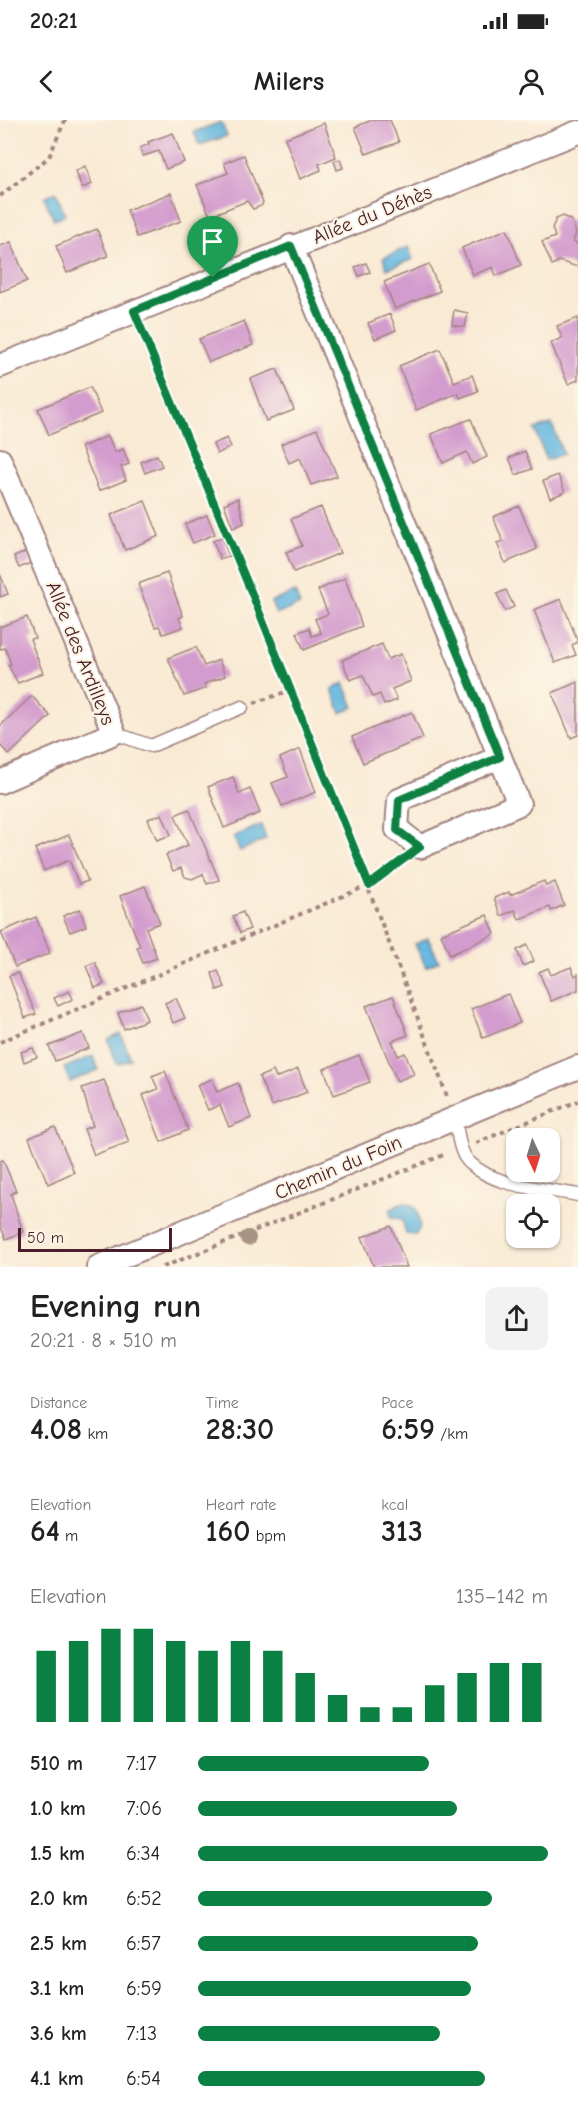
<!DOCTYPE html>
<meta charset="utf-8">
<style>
:root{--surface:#fff;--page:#f2f2f2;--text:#222;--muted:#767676;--accent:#0b8043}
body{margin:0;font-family:"Comic Neue",sans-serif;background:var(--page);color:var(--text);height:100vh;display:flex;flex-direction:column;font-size:22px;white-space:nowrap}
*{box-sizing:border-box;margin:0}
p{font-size:20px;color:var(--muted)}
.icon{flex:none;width:33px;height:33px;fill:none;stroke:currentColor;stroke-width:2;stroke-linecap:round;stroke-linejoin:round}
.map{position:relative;height:1147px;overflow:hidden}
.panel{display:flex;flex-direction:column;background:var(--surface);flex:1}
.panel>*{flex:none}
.needle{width:39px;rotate:176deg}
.fabs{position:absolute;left:506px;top:1008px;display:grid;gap:12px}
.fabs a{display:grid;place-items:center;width:54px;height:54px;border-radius:12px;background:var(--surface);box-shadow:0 2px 4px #0004;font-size:30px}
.scale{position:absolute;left:18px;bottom:15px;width:154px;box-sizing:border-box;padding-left:6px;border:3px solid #4a1f2b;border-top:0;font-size:16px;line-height:21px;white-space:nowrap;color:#4a1f2b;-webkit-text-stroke:4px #fcf5e5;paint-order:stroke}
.pin{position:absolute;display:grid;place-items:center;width:51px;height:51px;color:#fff;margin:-62px -26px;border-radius:50% 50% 50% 0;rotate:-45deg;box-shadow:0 0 6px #0007}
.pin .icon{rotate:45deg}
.round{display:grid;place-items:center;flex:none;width:63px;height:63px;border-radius:12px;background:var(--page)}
.head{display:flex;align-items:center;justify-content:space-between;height:102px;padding:0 30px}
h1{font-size:33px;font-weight:700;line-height:45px}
.figures{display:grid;grid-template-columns:repeat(3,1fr);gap:9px;height:102px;padding:6px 30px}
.figures div{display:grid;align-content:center}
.figures b{font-size:30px;font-weight:700}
.figures small{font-size:16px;font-weight:400}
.figures p{font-size:16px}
.chart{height:168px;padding:12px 30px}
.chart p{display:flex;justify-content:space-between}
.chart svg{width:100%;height:108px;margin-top:6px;stroke:var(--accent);stroke-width:6}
ul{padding:0 30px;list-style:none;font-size:20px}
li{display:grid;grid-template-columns:96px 72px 1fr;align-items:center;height:45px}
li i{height:15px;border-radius:8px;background:var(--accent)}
.status{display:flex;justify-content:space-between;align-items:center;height:42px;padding:0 30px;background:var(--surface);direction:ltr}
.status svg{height:16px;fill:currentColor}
header{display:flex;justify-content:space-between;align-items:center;height:78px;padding:0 30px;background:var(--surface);font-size:27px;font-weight:700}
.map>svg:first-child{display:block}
.water{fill:#63b7df;stroke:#566b85;stroke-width:1.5}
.building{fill:#d39cce}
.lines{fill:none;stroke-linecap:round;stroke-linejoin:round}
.service-casing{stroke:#a28480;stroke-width:15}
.minor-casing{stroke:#a28480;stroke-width:26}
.path{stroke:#a28480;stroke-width:4;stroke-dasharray:4.5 4.5;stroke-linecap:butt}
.service{stroke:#fff;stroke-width:12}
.minor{stroke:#fff;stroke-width:22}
.tree{fill:#a79382}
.route-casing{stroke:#fff;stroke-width:12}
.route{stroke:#0b8043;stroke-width:8}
.labels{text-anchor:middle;stroke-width:4.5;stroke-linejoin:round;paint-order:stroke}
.street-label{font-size:20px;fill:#4a1f2b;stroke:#fcf5e5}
</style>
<div class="status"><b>20:21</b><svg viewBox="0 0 49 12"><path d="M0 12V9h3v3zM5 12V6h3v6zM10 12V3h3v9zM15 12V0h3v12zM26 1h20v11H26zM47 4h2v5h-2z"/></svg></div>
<header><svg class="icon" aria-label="back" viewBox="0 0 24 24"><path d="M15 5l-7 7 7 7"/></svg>Milers<svg class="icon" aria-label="person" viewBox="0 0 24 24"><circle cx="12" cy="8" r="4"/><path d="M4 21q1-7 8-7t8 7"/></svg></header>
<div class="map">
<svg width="578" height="1147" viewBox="0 0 578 1147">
<rect width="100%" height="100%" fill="#fcf5e5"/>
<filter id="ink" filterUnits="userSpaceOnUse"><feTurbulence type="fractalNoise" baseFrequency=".0167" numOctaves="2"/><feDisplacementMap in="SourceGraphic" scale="12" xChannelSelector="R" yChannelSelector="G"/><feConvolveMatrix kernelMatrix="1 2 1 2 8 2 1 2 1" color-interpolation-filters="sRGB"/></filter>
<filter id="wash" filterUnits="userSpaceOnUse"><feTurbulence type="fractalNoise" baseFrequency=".008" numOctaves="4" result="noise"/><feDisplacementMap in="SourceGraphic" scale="24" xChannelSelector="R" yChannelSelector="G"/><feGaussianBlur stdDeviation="1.35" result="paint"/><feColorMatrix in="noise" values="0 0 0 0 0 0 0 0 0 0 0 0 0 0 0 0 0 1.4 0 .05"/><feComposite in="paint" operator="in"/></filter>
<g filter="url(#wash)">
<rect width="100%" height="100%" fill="#f9ead4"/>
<g class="water">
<path d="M221,2L227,16L199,25L194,12Z"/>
<path d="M56,72L65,95L54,100L44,77Z"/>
<path d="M408,127L413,139L387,149L383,138Z"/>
<path d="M552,304L563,334L546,340L535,309Z"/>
<path d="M295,472L300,485L276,494L271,482Z"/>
<path d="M344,563L354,587L341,593L332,569Z"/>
<path d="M261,705L266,719L240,731L233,717Z"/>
<path d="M428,818L439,841L426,847L415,824Z"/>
<path d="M121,914L131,939L117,944L108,920Z"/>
<path d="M93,936L98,950L70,962L64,948Z"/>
<path d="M402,1083C417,1082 419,1095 420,1107L416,1115L406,1114L402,1099L391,1097L390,1090Z"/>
</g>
<g id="blocks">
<g class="building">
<path d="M372,0H390L399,22L366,34L355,7Z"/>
<path d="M324,3L336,37L319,44L321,50L300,59L285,18Z"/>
<path d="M173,13L184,42L166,49L159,31L143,36L140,28L149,24L148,22Z"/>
<path d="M244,35L263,83L261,86L253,89L247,81L210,96L197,65L228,53L224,43Z"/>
<path d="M340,39L343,48L337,50L334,41Z"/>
<path d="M85,46L92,64L82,68L76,51Z"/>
<path d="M171,73L181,101L137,117L127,90Z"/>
<path d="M563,96L572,101L576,113L573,122L578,124V147L559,141L552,145L542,122L555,117L552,108L556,99Z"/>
<path d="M97,109L108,136L67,153L56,126Z"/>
<path d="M507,109L521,145L496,156L493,147L473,155L462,128Z"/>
<path d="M11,122L27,161L0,172V126Z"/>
<path d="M366,143L370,152L359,156L355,147Z"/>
<path d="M429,144L440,171L395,189L384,162Z"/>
<path d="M454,190L468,193L465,207L452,205Z"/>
<path d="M390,194L396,210L375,219L368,203Z"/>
<path d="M578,198V260L568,264L551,223L562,218L557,206Z"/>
<path d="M244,201L253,225L209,242L199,219Z"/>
<path d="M440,229L454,262L472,255L478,271L460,278L458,273L416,290L399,246Z"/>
<path d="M277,249L294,290L266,301L250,259Z"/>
<path d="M90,267L101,293L49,315L38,289Z"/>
<path d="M471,299L487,337L472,344L467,332L443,343L431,314Z"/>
<path d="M317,309L337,356L311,365L300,338L289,343L281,324Z"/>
<path d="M108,316L115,332L123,329L129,344L121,347L126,360L99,371L81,327Z"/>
<path d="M227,318L231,327L217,334L213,324Z"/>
<path d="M525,331L532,349L516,355L509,338Z"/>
<path d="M157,335L162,346L145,353L141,342Z"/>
<path d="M558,355L565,372L550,378L543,361Z"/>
<path d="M238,378L244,403L233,408L224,384Z"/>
<path d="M145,381L159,416L125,430L111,395Z"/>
<path d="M519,386L537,429L505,443L497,423L503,421L493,397Z"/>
<path d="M321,387L340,433L294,452L286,432L302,426L291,399Z"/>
<path d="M207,395L215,414L193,423L185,404Z"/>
<path d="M222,417L229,436L220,439L213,421Z"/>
<path d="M26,432L31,443L19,448L14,437Z"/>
<path d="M167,453L183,496L179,498L183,507L163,514L159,506L155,507L138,464Z"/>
<path d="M0,454L8,474L0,477Z"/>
<path d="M345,458L362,506L304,530L297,513L309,508L312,516L321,513L315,499L328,494L318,470Z"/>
<path d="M506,470L514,487L505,491L497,474Z"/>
<path d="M561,479L578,522L572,525L576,535L555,543L534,490Z"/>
<path d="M27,497L35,518L30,519L43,553L18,563L8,545L11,544L5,528L0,529V507Z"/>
<path d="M382,524L388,539L401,534L411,561L392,569L397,580L384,585L380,574L373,577L363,555L350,560L342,540Z"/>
<path d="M196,527L204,546L219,540L225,556L204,564L206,568L184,576L168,538Z"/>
<path d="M578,562V615L571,618L552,573Z"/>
<path d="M32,576L50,596L9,635L0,625V606Z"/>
<path d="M412,592L423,618L363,643L352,617Z"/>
<path d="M300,629L316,672L282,686L272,663L288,657L280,638Z"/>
<path d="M233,657L239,674L250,669L260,693L224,708L208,667Z"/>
<path d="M189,689L219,760L207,764L203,754L192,759L185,757L181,748L173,751L166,735L188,725L175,695Z"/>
<path d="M162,694L171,715L157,720L148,699Z"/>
<path d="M69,715L88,761L79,764L69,740L44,751L35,729Z"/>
<path d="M544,761L546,766L555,762L564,785L551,791L550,787L519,799L515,790L501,796L494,778L509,772L510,775Z"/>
<path d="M145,766L160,803L146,808L157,838L143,843L137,827L140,826L120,776Z"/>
<path d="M80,789L86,806L70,812L63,796Z"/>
<path d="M243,792L250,809L240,813L233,796Z"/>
<path d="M487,795L495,814L450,835L441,814Z"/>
<path d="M36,797L50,833L15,847L1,812Z"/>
<path d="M527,825L534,841L523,846L517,830Z"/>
<path d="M95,842L104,864L95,868L86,846Z"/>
<path d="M571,847L575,856L578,854V870L551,881L539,852L548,848L551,855Z"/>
<path d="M218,851L225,867L217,870L212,853Z"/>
<path d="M18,853L36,894L25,898L9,856Z"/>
<path d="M69,871L73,879L58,886L54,878Z"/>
<path d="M508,874L520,903L483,918L471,889Z"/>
<path d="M393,876L408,915L392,921L398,936L405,933L414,954L397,961L366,886Z"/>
<path d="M176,878L185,898L173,903L165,883Z"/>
<path d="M141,884L147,900L124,909L118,893Z"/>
<path d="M83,913L89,928L55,941L49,926Z"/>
<path d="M33,928L37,937L24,942L21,932Z"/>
<path d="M359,935L370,962L334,975L324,949Z"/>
<path d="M298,949L307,972L272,986L259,957L273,951L276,958Z"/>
<path d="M165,951L188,1010L161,1022L143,975L158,969L152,956Z"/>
<path d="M212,959L217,972L238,963L251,998L229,1007L220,985L208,990L197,965Z"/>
<path d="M104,960L129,1022L94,1035L84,1009L93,1006L82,968Z"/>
<path d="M55,1007L74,1052L48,1064L29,1018Z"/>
<path d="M3,1040L16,1071L11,1074L23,1112L6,1119L0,1105V1041Z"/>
<path d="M391,1106L407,1147H374L362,1117Z"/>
</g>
</g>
</g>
<g filter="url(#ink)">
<use href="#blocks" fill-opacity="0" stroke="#a28480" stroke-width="1.5"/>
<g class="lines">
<g class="service-casing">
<g id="service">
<path d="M114,613L151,626L242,587"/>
<path d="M455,999C458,1012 459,1034 470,1043C496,1068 544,1068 578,1075"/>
</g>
</g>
<g class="minor-casing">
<g id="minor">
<path d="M291,126L500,637L519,684L420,727L397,709L399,680L500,637"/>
<path d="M0,246L578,12"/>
<path d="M0,340L114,613L0,662"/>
<path d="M98,1147L578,947"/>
</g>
</g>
<g class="path">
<path d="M0,76L49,37L65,0"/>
<path d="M142,211C249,465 352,720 448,979"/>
<path d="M254,583L291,570"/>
<path d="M0,922L369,765L402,740"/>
<path d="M476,1023L578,981"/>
<path d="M163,1147L446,1034"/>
</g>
<use href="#service" class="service"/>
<use href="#minor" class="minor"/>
</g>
<circle class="tree" cx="248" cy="1118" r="8"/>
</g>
<g class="lines" filter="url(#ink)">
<g class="route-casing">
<path id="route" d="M291,126L500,637L399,680L397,710L420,727L369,765L252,474L134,191Z"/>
</g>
<use href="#route" class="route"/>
</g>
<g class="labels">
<g class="street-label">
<text transform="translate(372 94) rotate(-22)" y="7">Allée du Déhès</text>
<text transform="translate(81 533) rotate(68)" y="7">Allée des Ardilleys</text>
<text transform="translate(338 1047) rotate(-23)" y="7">Chemin du Foin</text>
</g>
</g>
</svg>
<div class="fabs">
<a><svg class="needle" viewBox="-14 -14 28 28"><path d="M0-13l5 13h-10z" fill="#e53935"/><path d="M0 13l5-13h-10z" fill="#767676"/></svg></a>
<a><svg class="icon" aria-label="locate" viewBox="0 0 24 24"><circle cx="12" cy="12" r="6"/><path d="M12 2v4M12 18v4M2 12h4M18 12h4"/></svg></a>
</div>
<div class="scale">50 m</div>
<div class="pin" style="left:213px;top:158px;background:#1e9e55"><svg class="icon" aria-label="arrive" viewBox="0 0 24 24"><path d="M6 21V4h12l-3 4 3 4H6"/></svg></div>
</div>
<section class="panel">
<div class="head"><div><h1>Evening run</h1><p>20:21 · 8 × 510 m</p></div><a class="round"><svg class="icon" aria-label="share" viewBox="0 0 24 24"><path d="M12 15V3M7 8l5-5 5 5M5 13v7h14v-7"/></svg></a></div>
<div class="figures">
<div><p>Distance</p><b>4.08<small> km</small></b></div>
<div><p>Time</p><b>28:30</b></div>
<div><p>Pace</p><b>6:59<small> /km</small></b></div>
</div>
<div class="figures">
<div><p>Elevation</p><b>64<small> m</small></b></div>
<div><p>Heart rate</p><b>160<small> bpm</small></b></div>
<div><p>kcal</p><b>313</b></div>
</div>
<div class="chart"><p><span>Elevation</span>135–142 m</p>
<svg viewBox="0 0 160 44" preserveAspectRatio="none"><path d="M5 44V15M15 44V11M25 44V6M35 44V6M45 44V11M55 44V15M65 44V11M75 44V15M85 44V24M95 44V33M105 44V38M115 44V38M125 44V29M135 44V24M145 44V20M155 44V20"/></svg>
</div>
<ul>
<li><b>510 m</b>7:17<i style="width:66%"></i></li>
<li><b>1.0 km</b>7:06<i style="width:74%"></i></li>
<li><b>1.5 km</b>6:34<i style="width:100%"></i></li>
<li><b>2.0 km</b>6:52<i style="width:84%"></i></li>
<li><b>2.5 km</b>6:57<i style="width:80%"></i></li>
<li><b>3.1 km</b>6:59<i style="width:78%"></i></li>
<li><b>3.6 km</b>7:13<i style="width:69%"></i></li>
<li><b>4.1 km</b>6:54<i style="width:82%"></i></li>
</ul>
</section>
